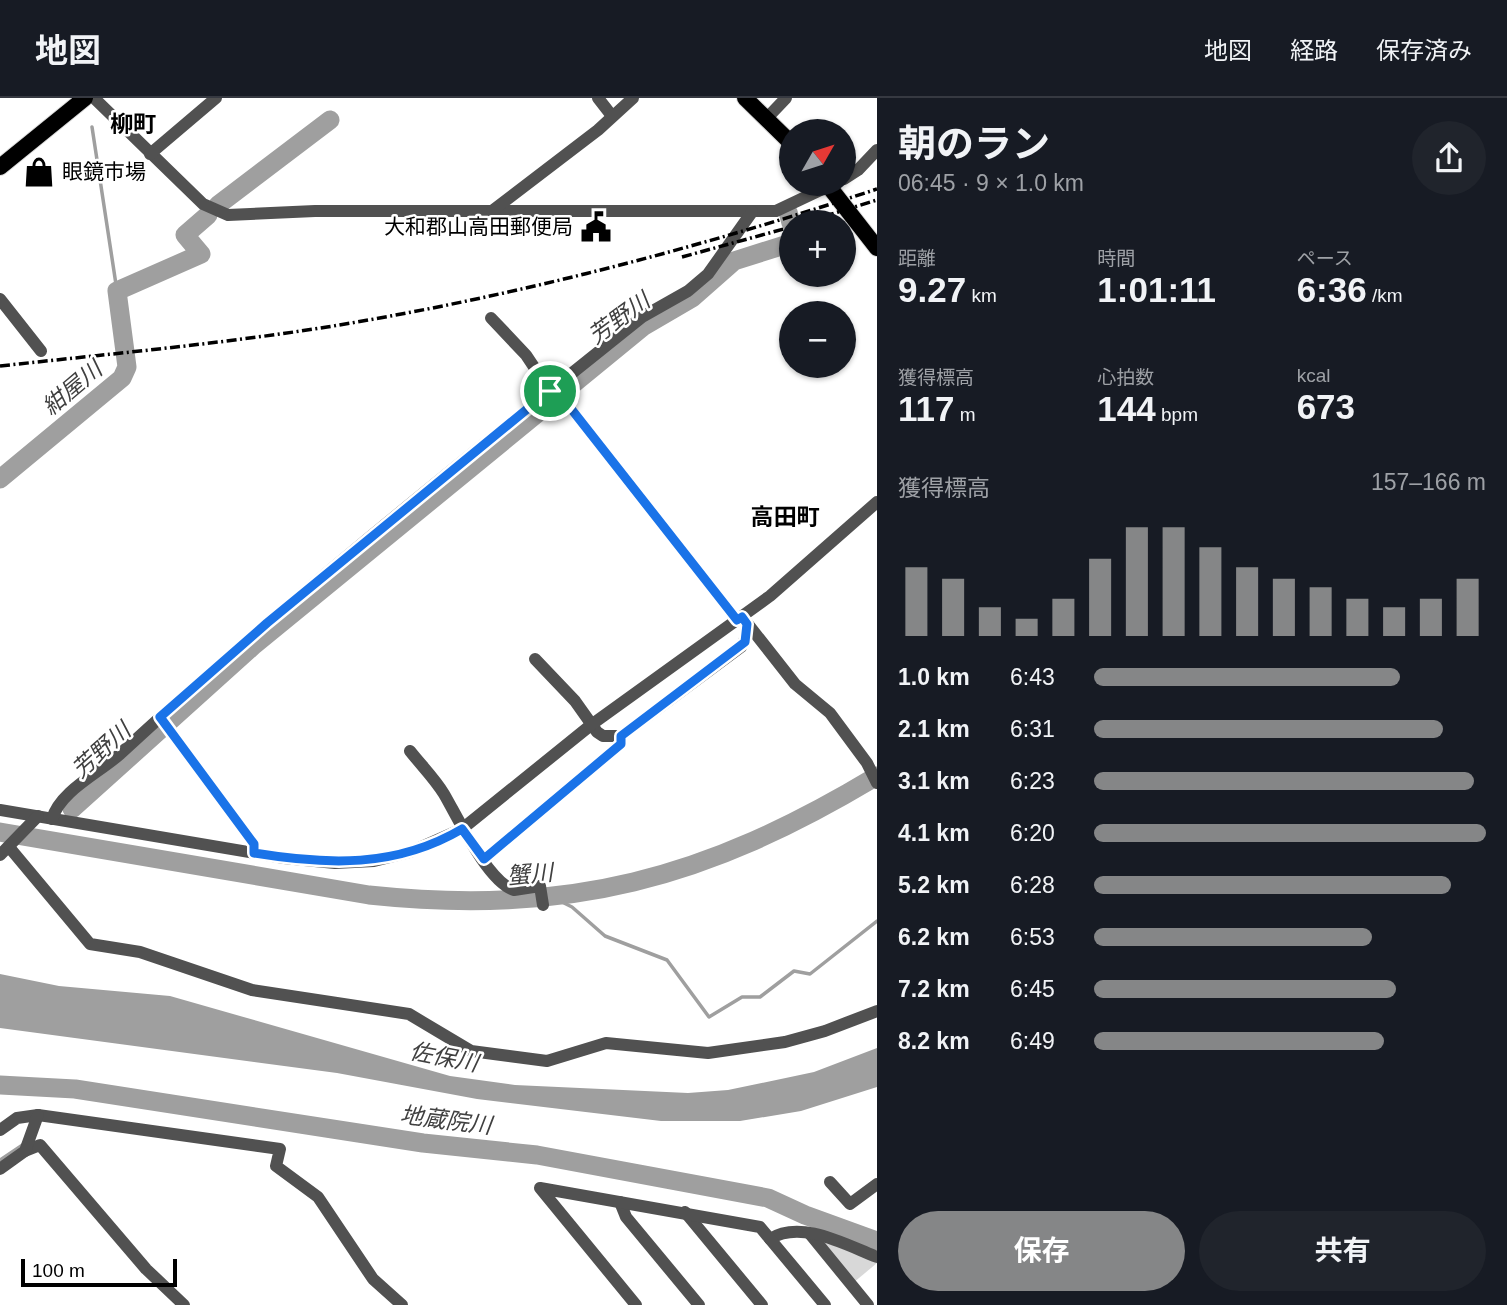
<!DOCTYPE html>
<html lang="ja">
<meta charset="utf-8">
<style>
:root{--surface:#171b24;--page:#20242c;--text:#f1f3f6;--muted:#9ea1a6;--line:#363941;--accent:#858687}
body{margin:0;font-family:Arial,"Noto Sans JP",sans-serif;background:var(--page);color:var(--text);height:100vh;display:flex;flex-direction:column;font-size:26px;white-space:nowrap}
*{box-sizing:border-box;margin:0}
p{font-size:23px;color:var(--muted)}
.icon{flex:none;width:38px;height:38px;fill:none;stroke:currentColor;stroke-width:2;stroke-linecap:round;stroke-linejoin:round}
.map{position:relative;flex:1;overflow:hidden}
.sheet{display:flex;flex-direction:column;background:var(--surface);width:630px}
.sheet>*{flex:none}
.needle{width:46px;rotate:51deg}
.buttons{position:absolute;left:779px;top:21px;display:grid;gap:14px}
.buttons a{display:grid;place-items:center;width:77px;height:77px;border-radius:50%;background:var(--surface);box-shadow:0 2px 5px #0004;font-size:35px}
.scale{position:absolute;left:21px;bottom:18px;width:156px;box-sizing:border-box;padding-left:7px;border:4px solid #000;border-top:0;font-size:19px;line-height:24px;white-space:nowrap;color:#000;-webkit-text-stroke:5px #fff;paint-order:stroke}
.pin{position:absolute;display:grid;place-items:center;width:60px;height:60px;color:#fff;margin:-30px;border:4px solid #fff;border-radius:50%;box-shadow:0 2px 7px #0007}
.round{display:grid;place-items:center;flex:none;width:74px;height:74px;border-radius:37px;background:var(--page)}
.headline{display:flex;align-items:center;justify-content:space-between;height:119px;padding:0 21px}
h1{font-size:38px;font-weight:700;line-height:52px}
.stats{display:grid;grid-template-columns:repeat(3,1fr);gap:10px;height:119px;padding:7px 21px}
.stats div{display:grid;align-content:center}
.stats b{font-size:35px;font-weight:700}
.stats small{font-size:19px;font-weight:400}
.stats p{font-size:19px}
.chart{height:196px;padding:14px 21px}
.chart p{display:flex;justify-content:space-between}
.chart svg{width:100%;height:126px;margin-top:7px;stroke:var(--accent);stroke-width:6}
.action{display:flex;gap:14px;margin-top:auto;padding:14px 21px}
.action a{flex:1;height:80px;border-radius:42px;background:var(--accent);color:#fff;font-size:28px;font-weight:700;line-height:80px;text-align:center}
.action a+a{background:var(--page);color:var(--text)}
ul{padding:0 21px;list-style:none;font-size:23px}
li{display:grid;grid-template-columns:112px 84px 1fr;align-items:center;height:52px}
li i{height:18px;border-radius:9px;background:var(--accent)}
header{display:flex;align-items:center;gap:42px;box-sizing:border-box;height:98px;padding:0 35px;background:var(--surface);border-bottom:2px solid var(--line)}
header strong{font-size:33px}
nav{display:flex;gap:38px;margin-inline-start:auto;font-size:24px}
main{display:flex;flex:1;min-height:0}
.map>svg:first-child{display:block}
.green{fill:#d8d8d8}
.water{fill:#9f9f9f}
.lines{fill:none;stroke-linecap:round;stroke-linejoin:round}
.stream{stroke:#9f9f9f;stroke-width:3.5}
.river{stroke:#9f9f9f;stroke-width:19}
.major-casing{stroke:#dbdbdb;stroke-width:18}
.minor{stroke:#515151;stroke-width:12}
.major{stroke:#000;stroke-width:16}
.rail{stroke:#000;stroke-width:3.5;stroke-dasharray:10 3.5 2 3.5;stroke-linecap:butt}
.route-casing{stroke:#fff;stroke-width:14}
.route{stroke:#1a73e8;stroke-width:9}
.labels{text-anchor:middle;stroke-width:5;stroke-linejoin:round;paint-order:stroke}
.poi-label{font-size:21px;fill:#000;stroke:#fff;text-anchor:start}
.neighbourhood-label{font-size:23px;font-weight:bold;fill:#000;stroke:#fff}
.water-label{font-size:23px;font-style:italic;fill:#404040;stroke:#fff}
</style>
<header>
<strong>地図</strong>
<nav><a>地図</a><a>経路</a><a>保存済み</a></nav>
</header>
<main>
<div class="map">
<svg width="877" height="1207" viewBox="0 0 877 1207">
<rect width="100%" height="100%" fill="#fff"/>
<path class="green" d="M822,1143L877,1163V1165L853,1185Z"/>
<path class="water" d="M0,876L59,888L170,898L450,978L515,987L688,995L728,992L814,974L877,950V989L801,1013L740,1023H661L477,1001L337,975L0,930Z"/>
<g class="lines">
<g class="stream">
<path d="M92,29L117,193"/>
<path d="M552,799L572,809L605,838L667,862L709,919L742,899H760L794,873L810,876L877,823"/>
<path d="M0,1062L24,1046"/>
</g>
<g class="river">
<path d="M218,107L330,22"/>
<path d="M788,114L791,125"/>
<path d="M0,381L122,280L127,269L117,193L201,156L185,137L208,117"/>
<path d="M72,711L253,548L644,228L692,200L734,163L791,145"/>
<path d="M0,734L369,797C568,818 706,781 877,678"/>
<path d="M0,987L75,991L423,1045L537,1057L768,1100L805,1117L877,1143"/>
</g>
<g class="major-casing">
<g id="major">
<path d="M745,0L791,45"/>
<path d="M0,69L85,0"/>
<path d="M827,86L877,150"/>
</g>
</g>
<g class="minor">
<path d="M94,0L203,106L228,117L315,113H776L833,86"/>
<path d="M598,0L612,18"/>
<path d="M766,21L786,0"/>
<path d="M150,56L216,0"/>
<path d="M844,81L858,72L877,52"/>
<path d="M492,113L598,32L633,0"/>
<path d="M0,201L41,253"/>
<path d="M491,220L526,257L550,293"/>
<path d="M554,289L737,522"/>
<path d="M747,525L795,586L830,615L867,665L877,685"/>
<path d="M535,561L575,603L597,634L603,638H621L741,549L747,537V526"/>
<path d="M160,619L254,746L255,755"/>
<path d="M410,653C421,667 435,681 444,696C458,720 488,784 514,792L540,788L543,807"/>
<path d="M0,712L284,760L335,765L374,763L410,754L462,731L591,627L770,498L877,404"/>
<path d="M52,721C60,693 99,675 120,656C287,502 465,361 642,219L688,193L708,176L752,114"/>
<path d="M9,749L90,846L140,854L252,892L409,916L471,953L547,963L606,945L708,955L785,944L825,933L877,913"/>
<path d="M0,757L38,718"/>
<path d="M484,761L621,646V638"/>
<path d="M0,1032L17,1020L38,1017L280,1051L276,1068L318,1099L373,1181L402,1207"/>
<path d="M25,1053L40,1047L146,1171L184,1207"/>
<path d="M0,1071L25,1053L38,1017"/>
<path d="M830,1084L850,1106L877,1086"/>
<path d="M620,1104L626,1119L699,1207"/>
<path d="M685,1114L762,1207"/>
<path d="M810,1136L868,1207"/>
<path d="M770,1141C801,1121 846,1147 877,1159"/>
<path d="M636,1207L540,1090L760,1129L825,1207"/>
</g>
<use href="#major" class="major"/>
<g class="rail">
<path d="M806,124L877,102"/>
<path d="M682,159L791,129"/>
<path d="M0,268C109,256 219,246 327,229C513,199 699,150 877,91"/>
</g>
</g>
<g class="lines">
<g class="route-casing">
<path id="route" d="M554,289L737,522L742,519L747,526L745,544L621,638V646L484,761L462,731C396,770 327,767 254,755V746L160,619L267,525Z"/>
</g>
<use href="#route" class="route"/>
</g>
<defs>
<g id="shop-bare" transform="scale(2.415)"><path d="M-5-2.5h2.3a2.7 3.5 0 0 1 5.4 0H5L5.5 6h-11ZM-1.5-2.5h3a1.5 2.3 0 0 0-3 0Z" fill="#000" stroke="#fff" stroke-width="2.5" paint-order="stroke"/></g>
<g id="civic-bare" transform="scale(2.415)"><path d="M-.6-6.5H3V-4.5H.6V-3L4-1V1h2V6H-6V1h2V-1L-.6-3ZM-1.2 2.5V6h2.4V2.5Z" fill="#000" stroke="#fff" stroke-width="2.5" paint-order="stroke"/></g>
</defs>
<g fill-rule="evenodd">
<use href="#shop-bare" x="39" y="74"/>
<use href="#civic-bare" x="596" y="129"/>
</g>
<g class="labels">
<g class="poi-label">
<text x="62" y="81">眼鏡市場</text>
<text x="573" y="136" text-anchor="end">大和郡山高田郵便局</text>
</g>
<g class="neighbourhood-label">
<text x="133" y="34">柳町</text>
<text x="785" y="427">高田町</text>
</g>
<g class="water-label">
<text transform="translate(619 220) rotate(-36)" y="8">芳野川</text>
<text transform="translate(72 290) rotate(-40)" y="8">紺屋川</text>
<text transform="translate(101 652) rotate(-42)" y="8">芳野川</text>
<text transform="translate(530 776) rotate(-5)" y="8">蟹川</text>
<text transform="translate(444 959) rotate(11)" y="8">佐保川</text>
<text transform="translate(446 1022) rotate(7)" y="8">地蔵院川</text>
</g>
</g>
</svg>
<div class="buttons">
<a><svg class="needle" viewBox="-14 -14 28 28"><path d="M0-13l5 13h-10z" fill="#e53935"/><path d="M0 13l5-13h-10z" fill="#9ea1a6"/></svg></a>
<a>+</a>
<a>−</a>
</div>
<div class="scale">100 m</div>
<div class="pin" style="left:550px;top:293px;background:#1e9e55"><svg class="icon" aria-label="arrive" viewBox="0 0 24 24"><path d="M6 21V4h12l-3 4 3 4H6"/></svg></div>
</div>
<section class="sheet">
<div class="headline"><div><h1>朝のラン</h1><p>06:45 · 9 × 1.0 km</p></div><a class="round"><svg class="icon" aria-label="share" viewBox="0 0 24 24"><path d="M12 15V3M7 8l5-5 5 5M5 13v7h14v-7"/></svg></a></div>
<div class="stats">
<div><p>距離</p><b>9.27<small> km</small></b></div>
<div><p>時間</p><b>1:01:11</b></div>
<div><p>ペース</p><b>6:36<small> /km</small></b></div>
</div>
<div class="stats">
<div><p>獲得標高</p><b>117<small> m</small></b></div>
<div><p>心拍数</p><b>144<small> bpm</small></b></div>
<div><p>kcal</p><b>673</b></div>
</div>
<div class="chart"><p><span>獲得標高</span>157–166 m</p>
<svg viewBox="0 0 160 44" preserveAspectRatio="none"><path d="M5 44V20M15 44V24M25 44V34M35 44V38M45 44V31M55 44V17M65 44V6M75 44V6M85 44V13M95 44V20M105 44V24M115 44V27M125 44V31M135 44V34M145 44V31M155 44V24"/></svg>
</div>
<ul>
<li><b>1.0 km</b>6:43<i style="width:78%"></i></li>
<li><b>2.1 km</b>6:31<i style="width:89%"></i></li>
<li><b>3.1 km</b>6:23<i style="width:97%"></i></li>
<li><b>4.1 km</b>6:20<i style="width:100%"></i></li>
<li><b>5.2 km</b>6:28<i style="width:91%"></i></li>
<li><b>6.2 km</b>6:53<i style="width:71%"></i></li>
<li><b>7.2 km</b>6:45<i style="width:77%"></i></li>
<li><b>8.2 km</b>6:49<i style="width:74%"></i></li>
</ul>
<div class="action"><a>保存</a><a>共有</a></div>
</section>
</main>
